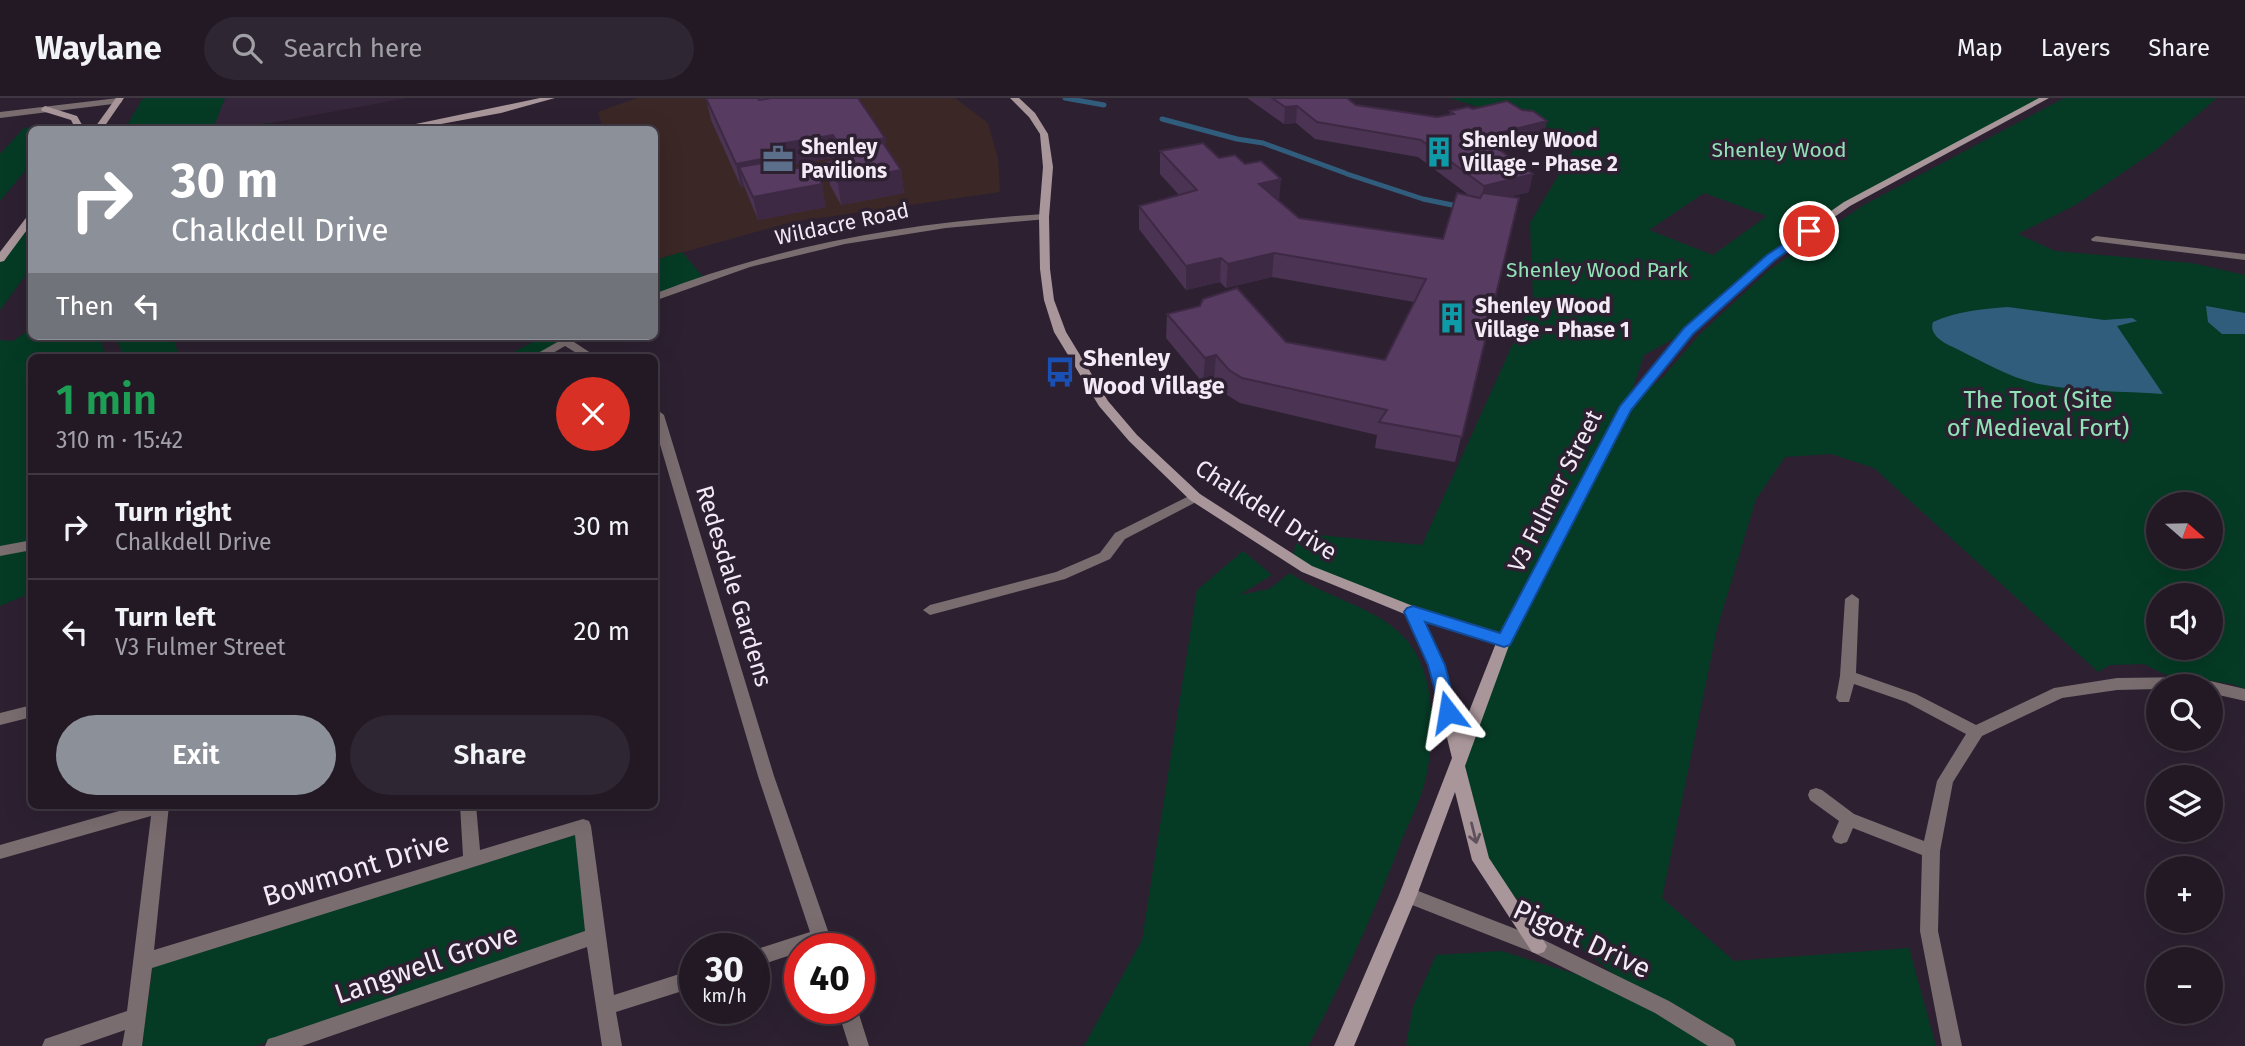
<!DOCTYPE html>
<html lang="en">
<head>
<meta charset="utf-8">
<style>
  body { margin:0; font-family:"Fira Sans",sans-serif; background:#2e2632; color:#f1f3f6; height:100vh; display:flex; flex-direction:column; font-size:26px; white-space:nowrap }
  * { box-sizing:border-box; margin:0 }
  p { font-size:23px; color:#a2a0a7 }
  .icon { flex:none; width:38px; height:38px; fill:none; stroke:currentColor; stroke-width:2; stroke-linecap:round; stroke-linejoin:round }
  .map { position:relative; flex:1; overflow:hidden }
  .details { position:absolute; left:28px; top:256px; width:630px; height:455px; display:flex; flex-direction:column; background:#221925; border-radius:10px; box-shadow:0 7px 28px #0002,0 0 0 2px #3f3842 }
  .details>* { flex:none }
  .top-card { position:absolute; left:28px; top:28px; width:630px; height:214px; border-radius:10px; box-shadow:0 7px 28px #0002,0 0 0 2px #3f3842; background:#8c9099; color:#fff; overflow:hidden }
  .needle { width:46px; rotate:110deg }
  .buttons { position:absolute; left:2146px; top:394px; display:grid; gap:14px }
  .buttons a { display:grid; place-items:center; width:77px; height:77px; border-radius:50%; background:#221925; box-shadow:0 7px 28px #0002,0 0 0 2px #3f3842; font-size:35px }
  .speed { position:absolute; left:679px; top:835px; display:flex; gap:14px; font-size:35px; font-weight:700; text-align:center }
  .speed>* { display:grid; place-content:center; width:91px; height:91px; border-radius:50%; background:#221925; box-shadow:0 7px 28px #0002,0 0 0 2px #3f3842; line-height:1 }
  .speed small { font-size:18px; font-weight:400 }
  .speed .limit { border:10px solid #d22; background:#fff; color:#111 }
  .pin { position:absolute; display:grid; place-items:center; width:60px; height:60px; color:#fff; margin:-30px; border:4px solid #fff; border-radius:50%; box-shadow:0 2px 7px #0007 }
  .me { position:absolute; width:77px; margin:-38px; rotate:346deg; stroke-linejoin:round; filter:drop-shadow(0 0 5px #0008) }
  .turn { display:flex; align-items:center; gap:24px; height:147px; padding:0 28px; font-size:32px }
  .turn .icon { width:91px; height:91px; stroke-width:2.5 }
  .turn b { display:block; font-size:49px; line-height:60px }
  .then { display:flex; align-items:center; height:66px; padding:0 28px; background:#0003; gap:14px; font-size:26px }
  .round { display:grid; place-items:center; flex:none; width:74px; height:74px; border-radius:37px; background:#2e2632 }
  .headline { display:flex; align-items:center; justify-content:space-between; height:119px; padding:0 28px }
  h1 { font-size:42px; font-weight:600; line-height:52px; color:#1e9e55 }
  .cta { display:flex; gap:14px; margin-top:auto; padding:14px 28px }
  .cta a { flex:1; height:80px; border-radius:42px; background:#8c9099; color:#fff; font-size:28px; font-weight:600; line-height:80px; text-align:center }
  .cta a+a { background:#2e2632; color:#f1f3f6 }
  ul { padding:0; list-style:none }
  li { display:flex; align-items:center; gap:21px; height:105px; padding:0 28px; border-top:2px solid #3f3842 }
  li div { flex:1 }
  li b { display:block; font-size:26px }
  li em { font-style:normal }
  header { display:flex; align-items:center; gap:42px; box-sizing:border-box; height:98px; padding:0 35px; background:#221925; border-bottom:2px solid #3f3842 }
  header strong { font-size:33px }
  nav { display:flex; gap:38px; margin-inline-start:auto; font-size:24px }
  .search { width:490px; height:63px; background:#2e2632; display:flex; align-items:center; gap:18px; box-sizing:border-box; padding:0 24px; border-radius:38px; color:#a2a0a7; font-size:26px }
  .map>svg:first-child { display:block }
  .commercial { fill:#3b2725 }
  .built { fill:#36263c }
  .green { fill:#053b25; fill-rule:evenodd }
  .water { fill:#315d7d }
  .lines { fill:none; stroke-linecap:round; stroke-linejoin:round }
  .stream { stroke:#315d7d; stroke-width:5 }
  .street { fill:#7a6d70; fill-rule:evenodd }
  .secondary { fill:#a9969a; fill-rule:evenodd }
  .wall { fill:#4b3353 }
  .shaded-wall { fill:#3d2944 }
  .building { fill:#573b61; stroke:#3d2944; stroke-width:2 }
  .oneway { stroke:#5f505b }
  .route { fill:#1a73e8; stroke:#114b97; stroke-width:2 }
  .labels { text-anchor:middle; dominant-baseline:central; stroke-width:7; stroke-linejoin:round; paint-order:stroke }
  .far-poi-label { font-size:21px; font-weight:bold; fill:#f3eaf6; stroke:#2d2131; text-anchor:start }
  .far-park-label { font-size:21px; fill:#91e3b7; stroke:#2d2131 }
  .far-street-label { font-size:21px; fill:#f3eaf6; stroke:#2d2131 }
  .poi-label { font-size:24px; font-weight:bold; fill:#f3eaf6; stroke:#2d2131; text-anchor:start }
  .park-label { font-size:24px; fill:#91e3b7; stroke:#2d2131 }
  .street-label { font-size:24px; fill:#f3eaf6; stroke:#2d2131 }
  .near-street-label { font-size:28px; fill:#f3eaf6; stroke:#2d2131 }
</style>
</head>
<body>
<header>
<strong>Waylane</strong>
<div class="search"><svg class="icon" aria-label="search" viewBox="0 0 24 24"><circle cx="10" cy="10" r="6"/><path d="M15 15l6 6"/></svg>Search here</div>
<nav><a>Map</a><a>Layers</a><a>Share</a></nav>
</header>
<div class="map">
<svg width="2245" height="948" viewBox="0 0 2245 948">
  <rect width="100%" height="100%" fill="#2d2131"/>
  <path class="commercial" d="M637 0H955L988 25 998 61 1000 94 792 124 655 162 654 32 603 31 598 14Z"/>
  <path class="built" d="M225 0H407L271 25 212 31Z"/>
  <path class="green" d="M143 0H225L213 31 271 25 256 32 130 31 127 27Z
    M1449 0H2045L1847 106 1771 159 1688 233 1644 257 1626 310 1664 278 1699 237 1769 172 1862 108 2064 0H2217L2156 52 2077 106 2018 136 2055 153 2192 165 2245 177V591L2232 586 2164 576 2144 566 2110 567 2098 574 1874 370 1831 356 1785 359 1756 401 1717 531 1662 800 1734 863 1909 850 1936 948H1411L1406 946 1413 909 1436 857 1502 853 1585 879 1658 913 1589 856 1532 817 1481 762 1457 669 1504 542 1413 514 1293 461 1297 435 1422 447 1533 201 1530 125 1581 39ZM1704 95 1767 118 1713 157 1649 132ZM2158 406H2210V458H2158ZM2158 497H2210V550H2158Z
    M25 29 35 31 32 32 31 66 0 103V56Z
    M31 118V170L0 212V161Z
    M682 154 705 181 655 200V162Z
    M31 231 32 238H99L106 259H32L31 495 0 508V242L13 243Z
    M114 238H172L180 259H125Z
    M544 238H576L537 259H504Z
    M1243 453 1272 477 1239 497 1269 491 1290 475C1327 501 1381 509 1409 545 1436 580 1435 638 1426 679 1421 702 1408 726 1399 749 1373 817 1343 884 1308 948H1084L1142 842 1197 492Z
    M578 736 586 833 255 948H141L153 868Z"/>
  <path class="water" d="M2206 208 2245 215V236H2222L2208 224Z
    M2008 209 2104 222 2132 220 2137 223 2117 228 2163 296C2123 293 2079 294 2039 286 2011 280 1985 265 1959 252 1948 247 1928 239 1933 224 1958 213 1981 211 2008 209Z"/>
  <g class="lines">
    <path class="stream" d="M1065 0 1104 7
      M1162 21 1237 41 1263 45 1345 75
      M1347 76 1423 101 1462 109"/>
    <path class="street" d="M118 0 122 3 121 5 0 20V14Z
      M1044 116 1049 119 1047 121 946 130 845 146 750 169 654 203V196C780 147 910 124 1044 116Z
      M2096 138 2245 156V162L2092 143 2091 141Z
      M568 238H582L574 244 597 259H583L565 248 546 259H531Z
      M654 309 664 317 774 678 834 850H800V854L754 869V852L810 834 758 678 654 326Z
      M1195 395 1200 396 1202 399 1200 402 1125 441 1110 461 1065 481 930 517 923 512 930 507 1056 474 1100 455 1115 435Z
      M32 442V452L0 458V448Z
      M1852 496 1859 501 1856 575 1916 596 1976 627 2054 590 2117 580 2193 579 2245 591V603L2210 595V588H2158V591L2117 592 2062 600 1982 638 1953 684 1940 753 1938 833 1962 948H1942L1920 833 1922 757 1853 730 1847 744 1841 746 1835 744 1832 739 1839 723 1810 702 1808 697 1810 692 1816 690 1822 692 1854 716 1924 743 1937 683 1966 636 1906 604 1854 586 1849 604H1839L1836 600 1840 578 1845 501Z
      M32 607V619L0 627V615Z
      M140 707H169L154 852 463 758 460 707H476L480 752 583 721 589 723 591 728 614 897 695 871V889L616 914 622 948H602L587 849 302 948H265L268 941 275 939 585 833 575 737 152 870 142 948H122L125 932 79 948H42L45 941 127 913 151 718 0 761V747Z
      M1408 789 1544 842 1669 903 1733 941 1736 948H1708L1655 915 1532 854 1402 803 1399 797 1402 791Z
      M837 910H857L869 948H849Z"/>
    <path class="secondary" d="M116 0H124L102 32H93Z
      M540 0H555L501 15 408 32H387Z
      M1010 0H1019L1035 15 1048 36 1053 69 1049 119 1050 171 1054 202 1066 234 1108 303 1137 337 1200 396 1312 468 1418 510 1500 535 1619 311 1684 231 1767 157 1844 104 2039 0H2049L1850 108 1775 161 1692 235 1631 312 1511 542 1465 668 1489 760 1547 848 1544 854 1538 856 1532 854 1472 762 1455 694 1417 797 1354 948H1334L1399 797 1452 660 1429 567 1407 517 1302 474 1190 402 1129 343 1099 308 1054 234 1044 202 1040 171 1039 119 1043 69 1040 36 1029 19ZM1424 523 1496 545 1461 634 1445 567Z
      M45 8 77 18 85 32H76L71 22 42 13 41 11Z
      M32 115V125L4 163 0 164V154L29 116Z"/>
  </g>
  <path class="wall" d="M706 0H858L885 40 886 50 901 72 904 95 841 107 830 87 826 64 838 62 837 59 790 67 792 71 826 109 758 122 744 88 741 89 711 22Z
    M1247 0H1347L1356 7 1437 19 1450 17V13L1543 40 1499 51 1529 94 1508 99 1519 100 1455 364 1375 350 1377 337 1240 305 1227 297 1214 282 1203 285 1166 240 1167 216 1286 244 1385 262 1414 204 1272 179 1226 190 1220 184 1186 192 1139 131V108L1179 97 1160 76V53L1219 60 1279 104 1299 120 1443 141 1470 98 1418 59 1315 41 1296 25 1284 26Z"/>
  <path class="shaded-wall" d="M1297 8 1296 25 1284 26 1285 9Z
    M1547 23 1543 40 1478 57 1482 39Z
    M833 37 837 59 784 69 779 46Z
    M885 40 888 63 858 68 855 46Z
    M767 60 772 83 739 69 744 88 741 89 736 66Z
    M901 72 904 95 841 107 838 84Z
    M1533 76 1529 94 1480 105 1484 88Z
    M1281 81 1279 104 1259 86Z
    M822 86 826 109 758 122 753 99Z
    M1274 155 1272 179 1226 190 1228 166Z
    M1221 160 1220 184 1186 192V168Z
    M1216 257 1214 282 1203 285 1205 260Z"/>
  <path class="building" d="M706 0H758L759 2 772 0H858L885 40 855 46 858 50 883 45 901 72 838 84 826 64 847 60 833 37 779 46 792 71 812 68 822 86 753 99 739 69 768 64 767 60 736 66Z
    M1272 0H1347L1356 7 1437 19 1454 16 1450 13 1468 9 1473 11 1507 3 1522 12 1533 13 1547 23 1482 39 1533 76 1484 88 1421 42 1317 24 1297 8 1285 9Z
    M1203 45 1219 60 1235 57 1245 66 1261 63 1281 81 1259 86 1299 120 1443 141 1457 95 1480 100 1483 95 1519 100 1462 339 1379 324 1387 312 1242 280 1229 272 1216 257 1205 260 1167 216 1200 208 1203 201 1237 190 1286 244 1385 262 1426 181 1274 155 1228 166 1221 160 1186 168 1139 108 1197 92 1160 53Z
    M1499 95 1507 96 1506 98 1498 97Z"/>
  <defs><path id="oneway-shaft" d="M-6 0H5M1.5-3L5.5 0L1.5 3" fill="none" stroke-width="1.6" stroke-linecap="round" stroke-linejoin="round" transform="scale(1.75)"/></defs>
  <use class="oneway" href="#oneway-shaft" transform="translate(1474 735) rotate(76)"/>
  <path class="route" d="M1809 129 1813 130V135L1775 162 1693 236 1631 312 1510 547 1504 549 1425 524 1445 567 1457 614 1455 619H1442L1428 567 1404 514 1407 510 1413 508 1500 535 1620 308 1684 230 1767 157Z"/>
  <defs>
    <g id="building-bare" transform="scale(2.415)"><path d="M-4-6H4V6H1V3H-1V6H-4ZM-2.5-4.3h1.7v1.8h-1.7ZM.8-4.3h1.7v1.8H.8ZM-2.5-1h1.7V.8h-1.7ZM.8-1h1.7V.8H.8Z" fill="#0f9aa8" stroke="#2d2131" stroke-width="2.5" paint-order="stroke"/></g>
    <g id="office-bare" transform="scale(2.415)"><path d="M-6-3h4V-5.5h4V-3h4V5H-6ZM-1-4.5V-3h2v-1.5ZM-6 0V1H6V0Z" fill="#5c6f8a" stroke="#2d2131" stroke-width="2.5" paint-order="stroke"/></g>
    <g id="bus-bare" transform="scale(2.415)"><path d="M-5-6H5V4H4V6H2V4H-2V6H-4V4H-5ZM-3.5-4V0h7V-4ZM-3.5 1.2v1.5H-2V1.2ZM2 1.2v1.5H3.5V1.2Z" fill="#1a4fb4" stroke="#2d2131" stroke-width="2.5" paint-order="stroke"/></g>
  </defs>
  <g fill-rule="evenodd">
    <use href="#building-bare" x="1439" y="54"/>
    <use href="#office-bare" x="778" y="61"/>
    <use href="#building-bare" x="1452" y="220"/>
    <use href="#bus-bare" x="1060" y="274"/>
  </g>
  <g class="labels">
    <g class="far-poi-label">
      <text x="1462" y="42">Shenley Wood<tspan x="1462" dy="24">Village - Phase 2</tspan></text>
      <text x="801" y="49">Shenley<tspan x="801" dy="24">Pavilions</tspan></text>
      <text x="1475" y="208">Shenley Wood<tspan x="1475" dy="24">Village - Phase 1</tspan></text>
    </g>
    <g class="far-park-label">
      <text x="1779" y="52">Shenley Wood</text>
      <text x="1597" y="172">Shenley Wood Park</text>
    </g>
    <g class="far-street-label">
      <text transform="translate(842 126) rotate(-12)">Wildacre Road</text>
    </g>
    <g class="poi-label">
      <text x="1083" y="260">Shenley<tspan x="1083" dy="28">Wood Village</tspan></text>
    </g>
    <g class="park-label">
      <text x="2038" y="302">The Toot (Site<tspan x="2038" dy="28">of Medieval Fort)</tspan></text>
    </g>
    <g class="street-label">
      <text transform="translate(1555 393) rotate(-63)">V3 Fulmer Street</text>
      <text transform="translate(1266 412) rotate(33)">Chalkdell Drive</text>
      <text transform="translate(734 488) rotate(73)">Redesdale Gardens</text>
    </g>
    <g class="near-street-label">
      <text transform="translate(356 771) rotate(-17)">Bowmont Drive</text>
      <text transform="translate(1582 841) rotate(25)">Pigott Drive</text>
      <text transform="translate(426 866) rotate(-19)">Langwell Grove</text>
    </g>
  </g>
</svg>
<div class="buttons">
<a><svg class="needle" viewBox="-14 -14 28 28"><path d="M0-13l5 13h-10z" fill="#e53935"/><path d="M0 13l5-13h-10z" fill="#a2a0a7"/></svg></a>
<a><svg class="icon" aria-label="sound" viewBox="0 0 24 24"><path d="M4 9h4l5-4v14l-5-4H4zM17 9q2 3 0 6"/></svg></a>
<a><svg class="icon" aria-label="search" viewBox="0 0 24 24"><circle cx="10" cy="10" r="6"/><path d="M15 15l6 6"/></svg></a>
<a><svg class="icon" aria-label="layers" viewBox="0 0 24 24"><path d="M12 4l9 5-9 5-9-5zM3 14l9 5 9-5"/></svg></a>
<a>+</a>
<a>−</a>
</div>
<div class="speed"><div>30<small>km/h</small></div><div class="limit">40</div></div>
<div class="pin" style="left:1809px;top:133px;background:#d93025"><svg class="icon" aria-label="arrive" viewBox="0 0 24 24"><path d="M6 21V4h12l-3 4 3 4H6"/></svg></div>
<svg class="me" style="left:1448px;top:614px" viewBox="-20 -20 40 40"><path d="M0-17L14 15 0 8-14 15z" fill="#1a73e8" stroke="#fff" stroke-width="4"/></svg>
<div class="top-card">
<div class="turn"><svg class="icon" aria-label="right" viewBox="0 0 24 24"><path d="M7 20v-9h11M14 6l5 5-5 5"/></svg><div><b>30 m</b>Chalkdell Drive</div></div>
<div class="then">Then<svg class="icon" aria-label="left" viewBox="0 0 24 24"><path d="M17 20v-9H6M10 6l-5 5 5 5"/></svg></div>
</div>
<section class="details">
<div class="headline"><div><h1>1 min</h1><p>310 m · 15:42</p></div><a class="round" style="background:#d93025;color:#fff"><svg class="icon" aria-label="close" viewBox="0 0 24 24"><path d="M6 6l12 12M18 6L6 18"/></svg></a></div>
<ul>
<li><svg class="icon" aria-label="right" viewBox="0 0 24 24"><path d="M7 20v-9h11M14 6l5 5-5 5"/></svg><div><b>Turn right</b><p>Chalkdell Drive</p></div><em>30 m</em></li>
<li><svg class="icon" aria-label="left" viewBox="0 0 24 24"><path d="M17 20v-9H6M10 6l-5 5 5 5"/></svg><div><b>Turn left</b><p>V3 Fulmer Street</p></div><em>20 m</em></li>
</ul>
<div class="cta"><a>Exit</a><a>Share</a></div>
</section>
</div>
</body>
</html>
